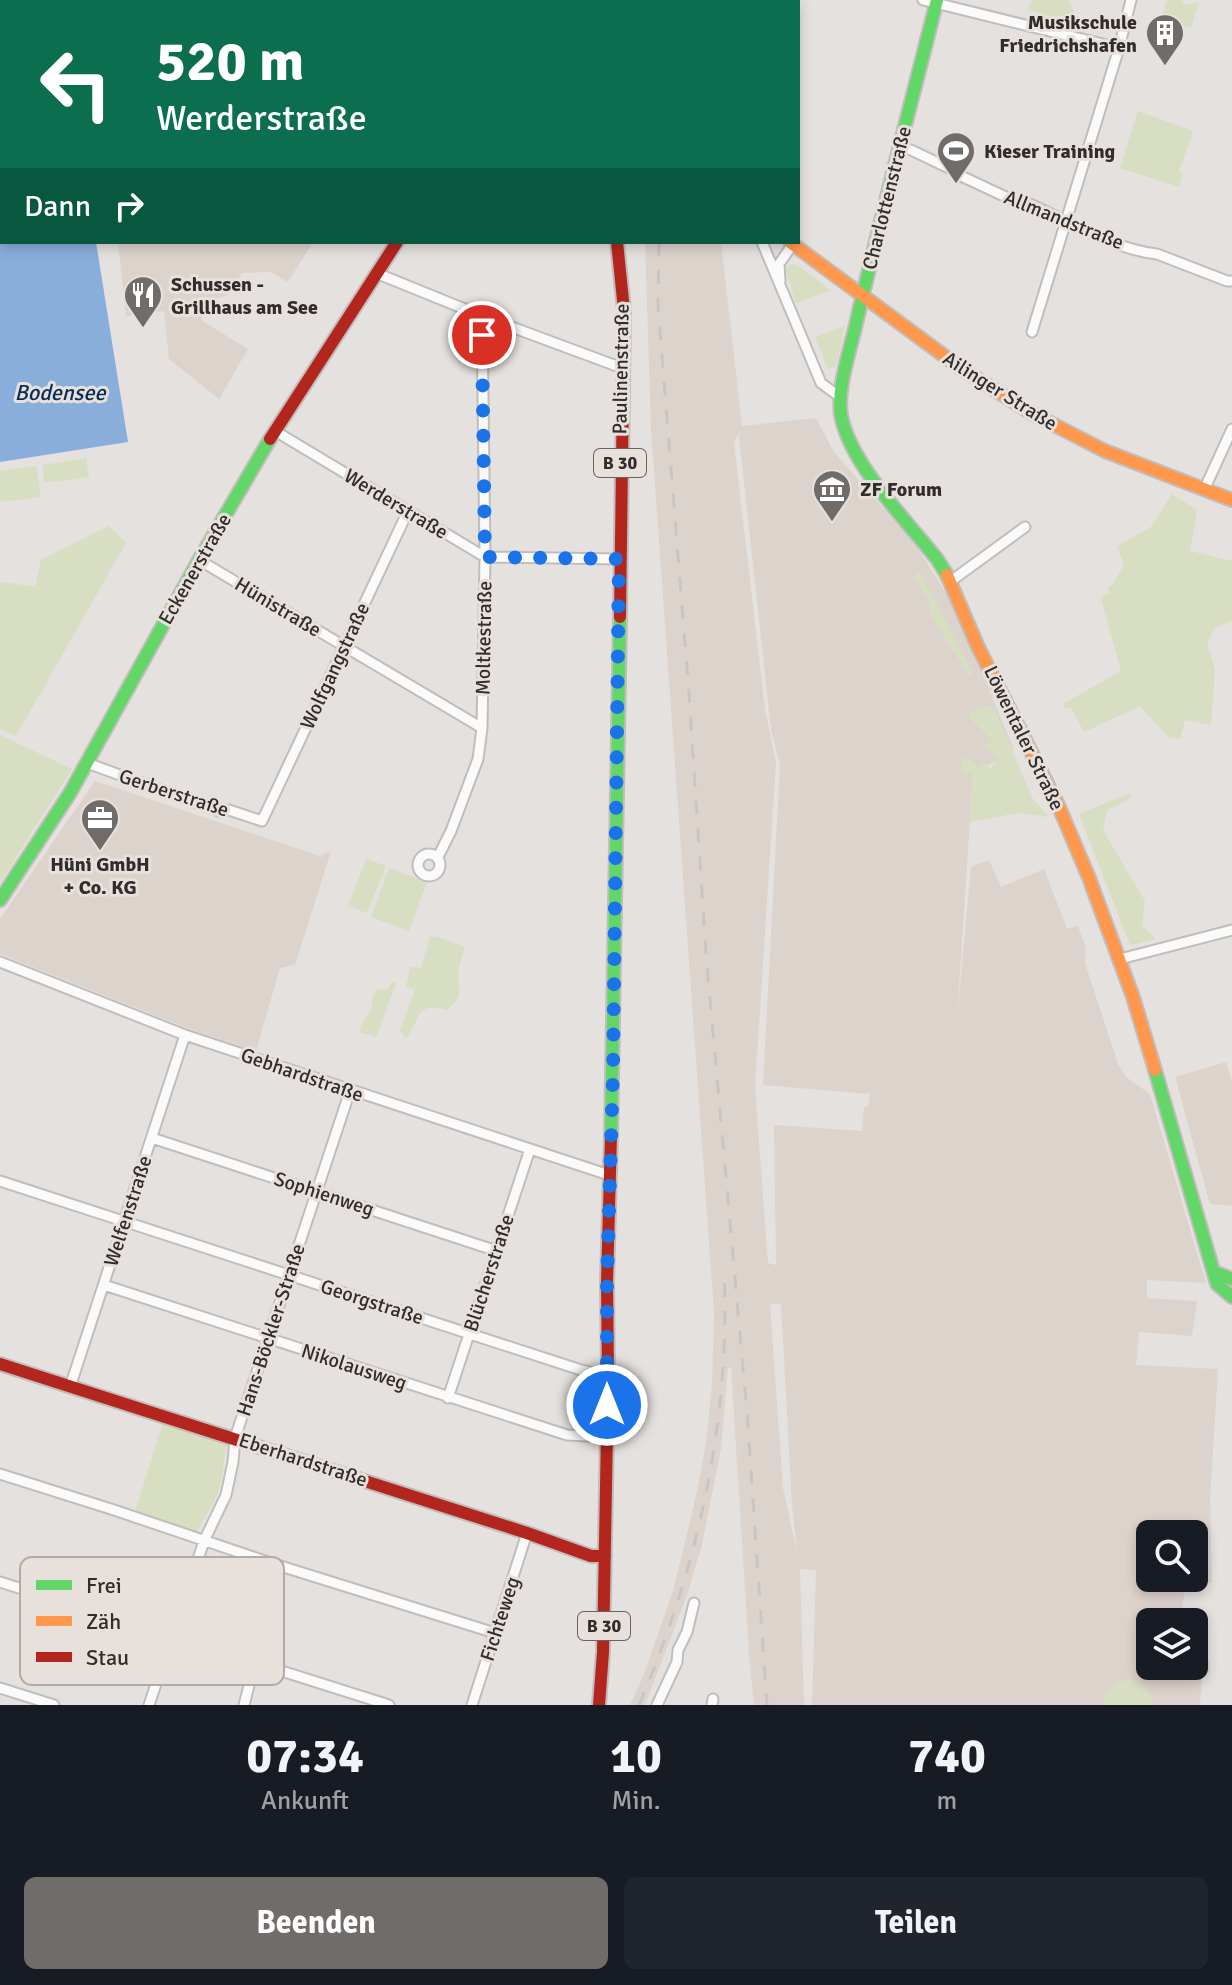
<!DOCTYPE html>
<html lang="de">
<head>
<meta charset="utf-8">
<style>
  body { margin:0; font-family:Signika,sans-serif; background:#20242c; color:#f1f3f6; height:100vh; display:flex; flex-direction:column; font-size:30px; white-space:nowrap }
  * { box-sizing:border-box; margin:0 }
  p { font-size:26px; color:#9ea1a6 }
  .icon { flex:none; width:44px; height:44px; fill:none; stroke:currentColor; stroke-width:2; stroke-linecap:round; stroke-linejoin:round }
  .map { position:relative; height:1705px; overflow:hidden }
  .panel { display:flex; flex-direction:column; background:#171b24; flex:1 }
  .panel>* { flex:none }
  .top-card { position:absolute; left:0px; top:0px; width:800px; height:244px; box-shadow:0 4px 12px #0003; background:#0b6e4f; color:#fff; overflow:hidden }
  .controls { position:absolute; left:1136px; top:1520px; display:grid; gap:16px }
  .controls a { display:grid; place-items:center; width:72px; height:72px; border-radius:12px; background:#171b24; box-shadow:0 4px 12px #0003; font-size:40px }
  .pin { position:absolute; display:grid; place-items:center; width:68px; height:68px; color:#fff; margin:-34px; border:4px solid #fff; border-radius:50%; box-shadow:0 2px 8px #0007 }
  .me { position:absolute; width:88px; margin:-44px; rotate:0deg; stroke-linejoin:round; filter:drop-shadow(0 0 6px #0008) }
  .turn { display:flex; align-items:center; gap:28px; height:168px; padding:0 24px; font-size:36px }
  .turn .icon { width:104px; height:104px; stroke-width:2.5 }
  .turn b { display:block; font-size:56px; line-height:68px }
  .then { display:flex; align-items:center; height:76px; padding:0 24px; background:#0003; gap:16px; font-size:30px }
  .eta { display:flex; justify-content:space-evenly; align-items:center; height:136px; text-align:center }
  .eta b { font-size:48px; font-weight:800; line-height:56px }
  .cta { display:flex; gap:16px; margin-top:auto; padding:16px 24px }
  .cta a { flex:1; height:92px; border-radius:12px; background:#706c6a; color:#fff; font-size:32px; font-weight:800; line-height:92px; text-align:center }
  .cta a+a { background:#20242c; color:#f1f3f6 }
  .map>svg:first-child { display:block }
  .built { fill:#ddd3cd; fill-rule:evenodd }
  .green { fill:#d7dec1 }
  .water { fill:#8aaedc }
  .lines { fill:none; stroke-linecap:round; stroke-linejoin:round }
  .ferry { stroke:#072c57; stroke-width:2; stroke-dasharray:10 8; stroke-linecap:butt }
  .street-casing { stroke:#c0bdbb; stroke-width:13 }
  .fast-casing { stroke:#c0bdbb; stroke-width:16 }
  .slow-casing { stroke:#c0bdbb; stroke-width:16 }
  .jam-casing { stroke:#c0bdbb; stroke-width:16 }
  .street { stroke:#fbfafa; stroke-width:9 }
  .fast { stroke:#63d668; stroke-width:12 }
  .slow { stroke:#ff974d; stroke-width:12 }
  .jam { stroke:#b3261e; stroke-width:12 }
  .rail { stroke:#c7c6c5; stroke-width:3; stroke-dasharray:14 14; stroke-linecap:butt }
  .route { stroke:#1a73e8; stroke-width:14; stroke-dasharray:0 25.2 }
  .labels { text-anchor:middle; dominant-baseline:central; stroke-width:6; stroke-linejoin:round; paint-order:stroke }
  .shield { fill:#e8e0db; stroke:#686360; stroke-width:2 }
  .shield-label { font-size:18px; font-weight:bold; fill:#312d2c }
  .poi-label { font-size:20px; font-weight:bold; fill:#312d2c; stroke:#e8e0db; text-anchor:start }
  .street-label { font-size:20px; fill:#312d2c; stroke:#e8e0db }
  .water-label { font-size:22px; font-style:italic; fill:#072c57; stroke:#e8e0db }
  .key { fill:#e8e0db; stroke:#b1aaa6; stroke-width:2 }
  .key-label { font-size:22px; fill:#312d2c }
</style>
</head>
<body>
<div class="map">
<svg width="1232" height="1705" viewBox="0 0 1232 1705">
  <rect width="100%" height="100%" fill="#e5e1de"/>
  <path class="built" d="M118 242H313L288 282 270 272 242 273 228 295 212 300 201 320 248 349 219 399 169 359 164 311 126 316Z
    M645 242H721L742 426 816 418 834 452 917 547 957 611 1014 750 973 774 957 1018 971 867 989 860 1001 887 1044 869 1067 929 1078 926 1086 948 1085 963 1118 1064 1126 1077 1150 1094 1206 1283 1147 1280V1298L1197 1301 1192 1336 1139 1332 1136 1365 1218 1369 1210 1498 1212 1583 1197 1582 1196 1586H1185L1182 1611 1184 1616H1190V1622H1150V1666H1194V1641L1200 1642 1203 1646H1207L1205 1659 1210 1660 1209 1673 1202 1672 1200 1705H812L816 1570 800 1569 804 1705H754L749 1655 731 1368 728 1367 721 1449 702 1545 686 1598 645 1705H630L644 1674 673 1591 696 1496 706 1443 712 1382 714 1313 651 428ZM740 432 739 437 771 730 780 765 763 1085 870 1094 868 1107H864L862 1131 774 1125 776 1265 768 1263 755 1087 776 762 765 709 734 442ZM770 1304H781L792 1505 797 1553 783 1488ZM1150 1534H1194V1578H1150Z
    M95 781 320 856 331 851 295 965 280 968 256 1051 190 1029 0 954V919Z
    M1226 1062 1232 1082V1206L1210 1204 1175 1077Z"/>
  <path class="green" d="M1032 0H1070L1069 3 1084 28 1028 10Z
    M1167 0H1181L1186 5 1199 2 1191 28 1161 20Z
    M1138 111 1193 131 1179 172 1183 174 1179 187 1120 168Z
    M791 264 797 265 831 290 796 303 785 269Z
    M845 326 837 364 835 367 828 369 815 337Z
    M86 458 89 477 44 483 43 465Z
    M36 466 41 497 0 502V471Z
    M1172 494 1197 510 1190 551 1232 561V620L1214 629 1207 643 1215 670 1211 725 1185 720 1180 739 1169 738 1140 706 1084 732 1071 708 1065 709 1063 704 1121 671 1101 598 1109 593 1108 588 1112 585 1124 565 1117 546 1151 527Z
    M109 526 126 543 16 736 0 729V584L4 582 35 587 41 560Z
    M920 572 973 672 969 676 930 614 929 602 914 576Z
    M987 705 994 708 1033 799 1049 817 1017 813 970 822 973 774 961 772 962 758 971 759 978 768 984 762 991 769 997 759 986 746 991 739 968 716 971 712Z
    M0 735 72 769 0 883Z
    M1130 793 1132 798 1107 810 1103 830 1145 901 1142 925 1156 939 1130 945 1079 814Z
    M366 859 386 866 367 913 348 906Z
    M389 868 427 882 409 931 371 917Z
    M430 936 439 937 464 947C463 955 459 965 458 974 458 990 464 997 447 1010 415 1000 420 1021 406 1038L400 1031 415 990 406 986 410 967 421 968Z
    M392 982 396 983 376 1038 372 1035 362 1033 360 1030C362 1023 365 1019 369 1013 373 1005 371 997 377 990L389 988Z
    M163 1423 228 1442C223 1457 224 1471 220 1486 216 1503 204 1516 197 1532L135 1511Z
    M1129 1679C1144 1681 1149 1692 1154 1705H1102C1105 1690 1116 1683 1129 1679Z"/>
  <path class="water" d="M2 37V242H96L128 442 0 462V38Z"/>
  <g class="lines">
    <path class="ferry" d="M0 65 2 61
      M0 169 2 170"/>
    <g class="street-casing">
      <path id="street" d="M923 0 1119 48
        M760 2V0
        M900 147 911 150 955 171 961 176 1021 204H1030C1068 221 1116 250 1157 254L1227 281H1232
        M762 242 821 383 840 397
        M376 273 482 316 622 368
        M780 281 779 264 793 244
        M1032 332 1119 48 1131 0
        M275 431 485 557 619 559
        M1204 490 1232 429
        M199 560 482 728
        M951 581 1025 527
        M87 763 221 812 229 810 262 821 408 511
        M418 865a11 11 0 1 1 22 0a11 11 0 1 1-22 0Z
        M438 857 451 831 478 759 482 728 485 557 482 316
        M1120 959 1232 930
        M0 962 185 1035 609 1175
        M152 1138 497 1251
        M0 1181 581 1370 608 1376
        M104 1285 567 1435 607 1437
        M70 1387 185 1035
        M448 1398 530 1149
        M0 1474 111 1509 274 1564 495 1633
        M0 1582 389 1705
        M0 1688 54 1705
        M149 1705 204 1541 226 1495 233 1462 235 1438 350 1091
        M244 1705 255 1662
        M472 1705 527 1533
        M657 1705 677 1662 678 1650 687 1632 694 1603
        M712 1705 713 1699"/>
    </g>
    <g class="fast-casing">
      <path id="fast" d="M937 0C910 108 881 216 856 324 850 351 835 393 842 420 854 468 906 520 937 559L947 575
        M0 900 70 793 199 560 270 439
        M1155 1070 1217 1284 1232 1297
        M611 1135 620 617
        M1214 1272 1232 1279"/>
    </g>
    <g class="slow-casing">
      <path id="slow" d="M588 2 590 0
        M790 242 962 369 1033 414 1105 451 1232 500
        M947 575 978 647 1059 807 1089 878 1133 997 1155 1070"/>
    </g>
    <g class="jam-casing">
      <path id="jam" d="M617 242 624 310 620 617
        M270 439 397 242
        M0 1364 527 1533 591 1556H605
        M599 1705 603 1652 608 1376 607 1282 611 1135"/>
    </g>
    <use href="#street" class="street"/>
    <use href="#fast" class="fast"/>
    <use href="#slow" class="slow"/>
    <use href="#jam" class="jam"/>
    <path class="rail" d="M339 2 350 0
      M429 2 437 0
      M689 2 690 0
      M659 242 658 306 689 694 706 954 747 1413 767 1705
      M639 1705C698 1567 731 1420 724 1269"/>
  </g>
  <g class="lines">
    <path class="route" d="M482 335 485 557 619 559 613 1073 607 1282V1405"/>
  </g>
  <defs>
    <g id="building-pin" transform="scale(2)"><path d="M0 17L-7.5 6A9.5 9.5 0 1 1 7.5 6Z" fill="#706c6a" stroke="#e8e0db"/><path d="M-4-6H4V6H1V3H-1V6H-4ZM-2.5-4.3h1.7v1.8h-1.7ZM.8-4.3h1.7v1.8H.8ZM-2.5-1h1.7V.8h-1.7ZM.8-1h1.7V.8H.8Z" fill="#fff"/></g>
    <g id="stadium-pin" transform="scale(2)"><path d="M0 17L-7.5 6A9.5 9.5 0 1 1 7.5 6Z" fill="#706c6a" stroke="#e8e0db"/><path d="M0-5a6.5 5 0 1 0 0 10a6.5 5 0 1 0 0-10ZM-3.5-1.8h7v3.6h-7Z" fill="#fff"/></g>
    <g id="restaurant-pin" transform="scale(2)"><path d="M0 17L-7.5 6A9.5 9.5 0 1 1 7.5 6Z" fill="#706c6a" stroke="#e8e0db"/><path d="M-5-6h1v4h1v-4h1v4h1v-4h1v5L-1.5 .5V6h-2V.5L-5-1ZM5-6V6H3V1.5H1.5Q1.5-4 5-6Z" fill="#fff"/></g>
    <g id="museum-pin" transform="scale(2)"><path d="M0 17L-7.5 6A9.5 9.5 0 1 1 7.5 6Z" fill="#706c6a" stroke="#e8e0db"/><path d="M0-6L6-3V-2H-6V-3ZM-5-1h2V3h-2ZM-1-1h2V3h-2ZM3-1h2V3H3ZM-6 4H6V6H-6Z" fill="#fff"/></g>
    <g id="office-pin" transform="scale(2)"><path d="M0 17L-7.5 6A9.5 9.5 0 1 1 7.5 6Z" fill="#706c6a" stroke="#e8e0db"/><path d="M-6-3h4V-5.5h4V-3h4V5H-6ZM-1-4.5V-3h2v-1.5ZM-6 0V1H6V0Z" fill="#fff"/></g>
  </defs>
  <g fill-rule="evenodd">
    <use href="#building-pin" x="1165" y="33"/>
    <use href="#stadium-pin" x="956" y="151"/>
    <use href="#restaurant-pin" x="143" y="295"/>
    <use href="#museum-pin" x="832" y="489"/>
    <use href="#office-pin" x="100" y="818"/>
  </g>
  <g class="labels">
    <g class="shield">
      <rect x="594" y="449" width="52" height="28" rx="6"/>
      <rect x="578" y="1612" width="52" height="28" rx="6"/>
    </g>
    <g class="shield-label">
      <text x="620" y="463">B 30</text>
      <text x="604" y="1626">B 30</text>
    </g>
    <g class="poi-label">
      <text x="1137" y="22" text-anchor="end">Musikschule<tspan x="1137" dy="23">Friedrichshafen</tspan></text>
      <text x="984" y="151">Kieser Training</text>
      <text x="171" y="284">Schussen -<tspan x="171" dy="23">Grillhaus am See</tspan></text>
      <text x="860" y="489">ZF Forum</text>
      <text x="100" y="864" text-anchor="middle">Hüni GmbH<tspan x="100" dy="23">+ Co. KG</tspan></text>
    </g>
    <g class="street-label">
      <text transform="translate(887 198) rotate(-76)">Charlottenstraße</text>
      <text transform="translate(1064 220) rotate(22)">Allmandstraße</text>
      <text transform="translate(621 369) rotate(-89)">Paulinenstraße</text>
      <text transform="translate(1000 391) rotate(32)">Ailinger Straße</text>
      <text transform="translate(396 504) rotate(31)">Werderstraße</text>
      <text transform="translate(195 569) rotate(-60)">Eckenerstraße</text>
      <text transform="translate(278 607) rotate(31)">Hünistraße</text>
      <text transform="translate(484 638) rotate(-89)">Moltkestraße</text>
      <text transform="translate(335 666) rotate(-65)">Wolfgangstraße</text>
      <text transform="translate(1024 738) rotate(64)">Löwentaler Straße</text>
      <text transform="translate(174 793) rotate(18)">Gerberstraße</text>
      <text transform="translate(302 1075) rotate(19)">Gebhardstraße</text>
      <text transform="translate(324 1194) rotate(18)">Sophienweg</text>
      <text transform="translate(128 1211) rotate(-72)">Welfenstraße</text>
      <text transform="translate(489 1273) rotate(-72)">Blücherstraße</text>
      <text transform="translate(372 1302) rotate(18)">Georgstraße</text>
      <text transform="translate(271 1330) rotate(-72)">Hans-Böckler-Straße</text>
      <text transform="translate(354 1367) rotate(18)">Nikolausweg</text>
      <text transform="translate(303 1460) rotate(18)">Eberhardstraße</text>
      <text transform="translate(500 1619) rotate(-72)">Fichteweg</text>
    </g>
    <g class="water-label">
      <text x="60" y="392">Bodensee</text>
    </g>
  </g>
  <rect x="20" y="1557" width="264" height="128" rx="12" class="key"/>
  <rect x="36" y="1580" width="36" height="10" fill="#63d668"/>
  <rect x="36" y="1616" width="36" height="10" fill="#ff974d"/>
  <rect x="36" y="1652" width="36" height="10" fill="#b3261e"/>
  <g class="key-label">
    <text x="86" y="1593">Frei</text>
    <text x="86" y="1629">Zäh</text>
    <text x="86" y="1665">Stau</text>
  </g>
</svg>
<div class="controls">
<a><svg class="icon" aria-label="search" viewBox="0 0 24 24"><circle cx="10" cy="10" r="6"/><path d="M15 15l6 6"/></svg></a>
<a><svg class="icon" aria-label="layers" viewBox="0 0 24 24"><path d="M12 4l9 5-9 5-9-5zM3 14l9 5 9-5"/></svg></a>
</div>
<div class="pin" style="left:482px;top:335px;background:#d93025"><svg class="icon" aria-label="arrive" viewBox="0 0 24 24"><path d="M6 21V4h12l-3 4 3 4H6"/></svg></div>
<svg class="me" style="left:607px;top:1405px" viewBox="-20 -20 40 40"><circle r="17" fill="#1a73e8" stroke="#fff" stroke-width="3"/><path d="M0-11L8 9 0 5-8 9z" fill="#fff"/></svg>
<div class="top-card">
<div class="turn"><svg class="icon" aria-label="left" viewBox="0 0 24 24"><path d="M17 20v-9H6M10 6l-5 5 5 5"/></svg><div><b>520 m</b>Werderstraße</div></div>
<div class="then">Dann<svg class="icon" aria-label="right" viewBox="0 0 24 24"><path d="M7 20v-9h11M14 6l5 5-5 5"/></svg></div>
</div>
</div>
<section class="panel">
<div class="eta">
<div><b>07:34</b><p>Ankunft</p></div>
<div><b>10</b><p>Min.</p></div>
<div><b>740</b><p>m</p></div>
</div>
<div class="cta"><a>Beenden</a><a>Teilen</a></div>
</section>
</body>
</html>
